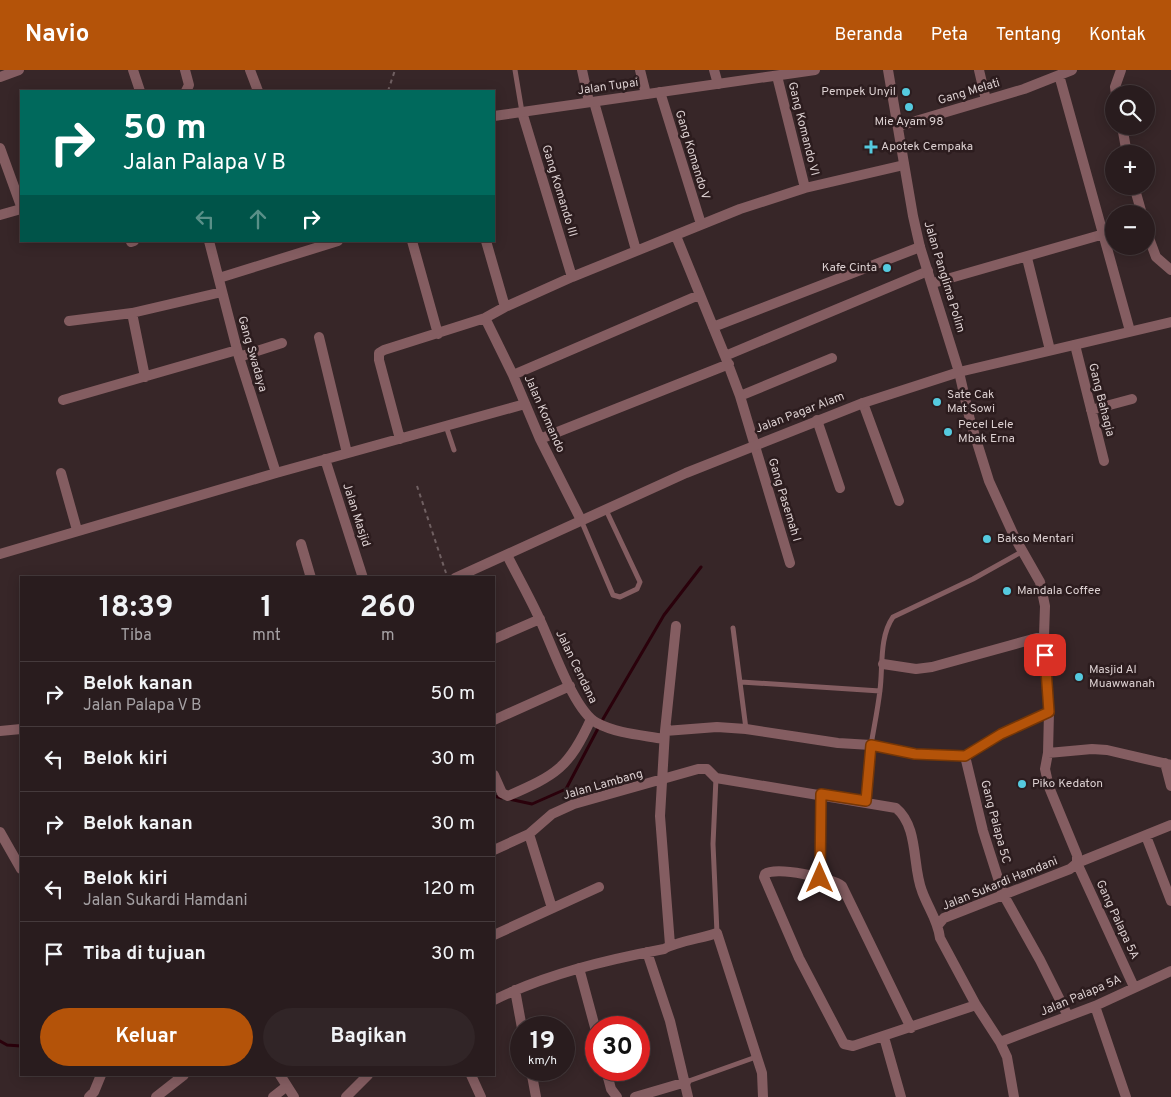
<!DOCTYPE html>
<html lang="id">
<head>
<meta charset="utf-8">
<style>
  body { margin:0; font-family:Overpass,sans-serif; background:#312527; color:#f1f3f6; height:100vh; display:flex; flex-direction:column; font-size:19px; white-space:nowrap }
  * { box-sizing:border-box; margin:0 }
  p { font-size:16px; color:#a5a1a4 }
  .icon { flex:none; width:28px; height:28px; fill:none; stroke:currentColor; stroke-width:2; stroke-linecap:round; stroke-linejoin:round }
  .map { position:relative; flex:1; overflow:hidden }
  .panel { position:absolute; left:20px; top:506px; width:475px; height:500px; display:flex; flex-direction:column; background:#291c1e; border-radius:0px; box-shadow:0 2px 12px #0003,0 0 0 1px #453a3c }
  .panel>* { flex:none }
  .guide { position:absolute; left:20px; top:20px; width:475px; height:152px; border-radius:0px; box-shadow:0 2px 12px #0003,0 0 0 1px #453a3c; background:#00695c; color:#fff; overflow:hidden }
  .fabs { position:absolute; left:1105px; top:15px; display:grid; gap:10px }
  .fabs a { display:grid; place-items:center; width:50px; height:50px; border-radius:50%; background:#291c1e; box-shadow:0 2px 12px #0003,0 0 0 1px #453a3c; font-size:25px }
  .speed { position:absolute; left:510px; top:946px; display:flex; gap:10px; font-size:25px; font-weight:700; text-align:center }
  .speed>* { display:grid; place-content:center; width:65px; height:65px; border-radius:50%; background:#291c1e; box-shadow:0 2px 12px #0003,0 0 0 1px #453a3c; line-height:1 }
  .speed small { font-size:12px; font-weight:400 }
  .speed .limit { border:8px solid #d22; background:#fff; color:#111 }
  .pin { position:absolute; display:grid; place-items:center; width:42px; height:42px; color:#fff; margin:-21px; border-radius:10px; box-shadow:0 2px 8px #0006 }
  .me { position:absolute; width:55px; margin:-28px; rotate:0deg; stroke-linejoin:round; filter:drop-shadow(0 0 4px #0008) }
  .turn { display:flex; align-items:center; gap:18px; height:105px; padding:0 20px; font-size:22px }
  .turn .icon { width:65px; height:65px; stroke-width:2.5 }
  .turn b { display:block; font-size:35px; line-height:42px }
  .lanes { display:flex; align-items:center; height:48px; padding:0 20px; background:#0003; justify-content:center; gap:25px; direction:ltr }
  .lanes .off { opacity:.35 }
  .eta { display:flex; justify-content:space-evenly; align-items:center; height:85px; text-align:center }
  .eta b { font-size:30px; font-weight:700; line-height:35px }
  .button { display:flex; gap:10px; margin-top:auto; padding:10px 20px }
  .button a { flex:1; height:58px; border-radius:30px; background:#b45309; color:#fff; font-size:20px; font-weight:700; line-height:58px; text-align:center }
  .button a+a { background:#312527; color:#f1f3f6 }
  ul { padding:0; list-style:none }
  li { display:flex; align-items:center; gap:15px; height:65px; padding:0 20px; border-top:1px solid #453a3c }
  li div { flex:1 }
  li b { display:block; font-size:19px }
  li em { font-style:normal }
  header { display:flex; align-items:center; gap:30px; box-sizing:border-box; height:70px; padding:0 25px; background:#b45309; color:#fff }
  header strong { font-size:24px }
  nav { display:flex; gap:28px; margin-inline-start:auto; font-size:18px }
  .map>svg:first-child { display:block }
  .lines { fill:none; stroke-linecap:round; stroke-linejoin:round }
  .stream { stroke:#2a010b; stroke-width:3 }
  .path { stroke:#706062; stroke-width:2; stroke-dasharray:4 4; stroke-linecap:butt }
  .service { stroke:#845d61; stroke-width:5 }
  .minor { stroke:#845d61; stroke-width:10 }
  .tertiary { stroke:#845d61; stroke-width:10 }
  .route-casing { stroke:#753606; stroke-width:12 }
  .route { stroke:#b45309; stroke-width:9 }
  .poi-dot { fill:#55cadf; stroke:#2c1c1e; stroke-width:2 }
  .labels { text-anchor:middle; dominant-baseline:central; stroke-width:5; stroke-linejoin:round; paint-order:stroke }
  .street-label { font-size:12px; fill:#dcd0d1; stroke:#2c1c1e }
  .poi-label { font-size:12px; fill:#dcd0d1; stroke:#2c1c1e; text-anchor:start }
</style>
</head>
<body>
<header>
<strong>Navio</strong>
<nav><a>Beranda</a><a>Peta</a><a>Tentang</a><a>Kontak</a></nav>
</header>
<div class="map">
<svg width="1171" height="1027" viewBox="0 0 1171 1027">
  <rect width="100%" height="100%" fill="#372628"/>
  <g class="lines">
    <path class="stream" d="M494 726 502 728
      M509 729 532 734 566 719 603 649 664 545 701 497
      M0 971 7 975 21 976"/>
    <path class="path" d="M388 21 395 0
      M417 416 446 503"/>
    <path class="service" d="M515 0 522 42
      M446 356 454 380
      M581 450 613 525 620 527 637 519 640 512 606 440
      M733 558 746 659
      M741 612 880 621
      M871 675C874 657 878 638 880 620 883 597 879 567 893 547L973 509 1023 481
      M716 708 713 774 717 863
      M686 1012 756 987"/>
    <path class="minor" d="M133 0 140 21
      M185 0 189 15 186 21
      M250 0 258 21
      M582 0 589 32
      M640 0 646 24
      M714 0 718 14
      M979 0 986 30
      M1059 5 1130 261
      M777 6 805 118
      M0 7 19 0
      M660 22 701 154
      M1116 24 1115 17 1121 0
      M594 32 636 180
      M522 42 572 207
      M899 56 1024 19 1072 0
      M1122 56 1127 84
      M0 78 21 136
      M1134 116 1142 144
      M1146 160 1156 187 1171 200
      M676 166 725 286 740 326 790 493
      M209 171 239 287 276 403
      M412 171 438 264
      M486 171 505 237
      M131 172 134 171
      M1027 188 1050 280
      M219 208 338 171
      M933 213 1104 164
      M485 248 513 305 540 369 581 450
      M69 251 132 243
      M713 257 920 177
      M319 267 347 383
      M1075 275 1104 391
      M725 286 928 201
      M239 287 282 273
      M513 305 699 225
      M145 307 132 243 222 222
      M740 326 832 288
      M63 330 237 280
      M863 333 899 431
      M1091 340 1132 329
      M817 350 840 418
      M400 369 379 290V283L384 280 485 248 505 237 572 207 740 139 805 118 904 95
      M540 369 729 294
      M325 389 363 508
      M61 403 77 460
      M301 474 311 508
      M0 484 276 403 525 334
      M507 485C518 507 530 528 540 550 552 575 574 641 597 653 618 664 642 665 664 669
      M494 569 540 549
      M883 594 916 599 932 597 1044 566
      M494 650 570 616
      M665 661 717 657 746 659 838 673 871 675 915 684 965 686 1001 664 1049 642
      M1048 683 1092 679 1107 680 1171 695
      M965 686 983 761 1003 824 1040 890 1068 946
      M1165 693 1171 716
      M494 705 502 723 508 726C556 705 569 698 591 649
      M866 731 871 675
      M0 762 21 799
      M529 764 552 838
      M1146 766 1171 831
      M494 780 529 764 552 744 574 734 698 699H707L716 708 896 738C919 757 912 796 922 821 928 838 938 850 940 868L976 935 1000 972 1007 987 1014 1027
      M820 808 821 724
      M938 855 944 848 1070 799 1077 793V785L1049 717 1045 699 1048 683 1049 642 1044 566 1045 536 1040 512 1015 468 989 411 970 350 959 302
      M494 865 599 817
      M670 875 660 746 665 661 676 556
      M647 882 670 951 688 1027
      M579 898 596 961
      M1134 917 1077 793 1171 755
      M515 920 522 958
      M494 930C547 904 606 890 664 879 675 872 703 868 717 863L762 1003 763 1027
      M1095 936 1126 1027
      M911 958 842 816C831 808 776 796 765 804L764 807 799 888 844 974 853 976 976 935
      M884 967 901 1027
      M1000 972 1095 936 1171 901
      M531 1000 536 1027
      M606 1000 611 1019 617 1027
      M280 1005 294 1027
      M471 1005 481 1027
      M89 1027 94 1022 101 1005
      M156 1027 184 1005
      M273 1027 287 1016
      M346 1027 368 1005
      M635 1027 686 1012"/>
    <path class="tertiary" d="M888 0 913 146 920 177 959 302
      M494 46 815 0
      M0 145 21 139
      M455 508 686 403 863 333 959 302 1171 252
      M0 661 21 659"/>
  </g>
  <g class="lines">
    <g class="route-casing">
      <path id="route" d="M820 808 821 724 866 731 871 675 915 684 965 686 1001 664 1049 642 1045 585"/>
    </g>
    <use href="#route" class="route"/>
  </g>
  <g class="poi-dot">
    <circle cx="906" cy="22" r="5"/>
    <circle cx="909" cy="37" r="5"/>
    <path d="M868.5 69.5h5v5h5v5h-5v5h-5v-5h-5v-5h5z"/>
    <circle cx="887" cy="198" r="5"/>
    <circle cx="937" cy="332" r="5"/>
    <circle cx="948" cy="362" r="5"/>
    <circle cx="987" cy="469" r="5"/>
    <circle cx="1007" cy="521" r="5"/>
    <circle cx="1079" cy="607" r="5"/>
    <circle cx="1022" cy="714" r="5"/>
  </g>
  <g class="labels">
    <g class="street-label">
      <text transform="translate(608 17) rotate(-8)">Jalan Tupai</text>
      <text transform="translate(969 22) rotate(-17)">Gang Melati</text>
      <text transform="translate(803 59) rotate(76)">Gang Komando VI</text>
      <text transform="translate(692 85) rotate(73)">Gang Komando V</text>
      <text transform="translate(559 121) rotate(73)">Gang Komando III</text>
      <text transform="translate(944 207) rotate(73)">Jalan Panglima Polim</text>
      <text transform="translate(252 284) rotate(74)">Gang Swadaya</text>
      <text transform="translate(1101 330) rotate(76)">Gang Bahagia</text>
      <text transform="translate(800 343) rotate(-21)">Jalan Pagar Alam</text>
      <text transform="translate(544 344) rotate(66)">Jalan Komando</text>
      <text transform="translate(784 430) rotate(73)">Gang Pasemah I</text>
      <text transform="translate(356 445) rotate(72)">Jalan Masjid</text>
      <text transform="translate(576 597) rotate(64)">Jalan Cendana</text>
      <text transform="translate(603 715) rotate(-16)">Jalan Lambang</text>
      <text transform="translate(995 752) rotate(75)">Gang Palapa 5C</text>
      <text transform="translate(1000 814) rotate(-22)">Jalan Sukardi Hamdani</text>
      <text transform="translate(1117 850) rotate(65)">Gang Palapa 5A</text>
      <text transform="translate(1081 926) rotate(-23)">Jalan Palapa 5A</text>
    </g>
    <g class="poi-label">
      <text x="896" y="22" text-anchor="end">Pempek Unyil</text>
      <text x="909" y="52" text-anchor="middle">Mie Ayam 98</text>
      <text x="881" y="77">Apotek Cempaka</text>
      <text x="877" y="198" text-anchor="end">Kafe Cinta</text>
      <text x="947" y="325">Sate Cak<tspan x="947" dy="14">Mat Sowi</tspan></text>
      <text x="958" y="355">Pecel Lele<tspan x="958" dy="14">Mbak Erna</tspan></text>
      <text x="997" y="469">Bakso Mentari</text>
      <text x="1017" y="521">Mandala Coffee</text>
      <text x="1089" y="600">Masjid Al<tspan x="1089" dy="14">Muawwanah</tspan></text>
      <text x="1032" y="714">Piko Kedaton</text>
    </g>
  </g>
</svg>
<div class="fabs">
<a><svg class="icon" aria-label="search" viewBox="0 0 24 24"><circle cx="10" cy="10" r="6"/><path d="M15 15l6 6"/></svg></a>
<a>+</a>
<a>−</a>
</div>
<div class="speed"><div>19<small>km/h</small></div><div class="limit">30</div></div>
<div class="pin" style="left:1045px;top:585px;background:#d93025"><svg class="icon" aria-label="arrive" viewBox="0 0 24 24"><path d="M6 21V4h12l-3 4 3 4H6"/></svg></div>
<svg class="me" style="left:820px;top:808px" viewBox="-20 -20 40 40"><path d="M0-17L14 15 0 8-14 15z" fill="#b45309" stroke="#fff" stroke-width="4"/></svg>
<div class="guide">
<div class="turn"><svg class="icon" aria-label="right" viewBox="0 0 24 24"><path d="M7 20v-9h11M14 6l5 5-5 5"/></svg><div><b>50 m</b>Jalan Palapa V B</div></div>
<div class="lanes"><svg class="icon off" aria-label="left" viewBox="0 0 24 24"><path d="M17 20v-9H6M10 6l-5 5 5 5"/></svg><svg class="icon off" aria-label="ahead" viewBox="0 0 24 24"><path d="M12 20V5M6 11l6-6 6 6"/></svg><svg class="icon" aria-label="right" viewBox="0 0 24 24"><path d="M7 20v-9h11M14 6l5 5-5 5"/></svg></div>
</div>
<section class="panel">
<div class="eta">
<div><b>18:39</b><p>Tiba</p></div>
<div><b>1</b><p>mnt</p></div>
<div><b>260</b><p>m</p></div>
</div>
<ul>
<li><svg class="icon" aria-label="right" viewBox="0 0 24 24"><path d="M7 20v-9h11M14 6l5 5-5 5"/></svg><div><b>Belok kanan</b><p>Jalan Palapa V B</p></div><em>50 m</em></li>
<li><svg class="icon" aria-label="left" viewBox="0 0 24 24"><path d="M17 20v-9H6M10 6l-5 5 5 5"/></svg><div><b>Belok kiri</b></div><em>30 m</em></li>
<li><svg class="icon" aria-label="right" viewBox="0 0 24 24"><path d="M7 20v-9h11M14 6l5 5-5 5"/></svg><div><b>Belok kanan</b></div><em>30 m</em></li>
<li><svg class="icon" aria-label="left" viewBox="0 0 24 24"><path d="M17 20v-9H6M10 6l-5 5 5 5"/></svg><div><b>Belok kiri</b><p>Jalan Sukardi Hamdani</p></div><em>120 m</em></li>
<li><svg class="icon" aria-label="arrive" viewBox="0 0 24 24"><path d="M6 21V4h12l-3 4 3 4H6"/></svg><div><b>Tiba di tujuan</b></div><em>30 m</em></li>
</ul>
<div class="button"><a>Keluar</a><a>Bagikan</a></div>
</section>
</div>
</body>
</html>
